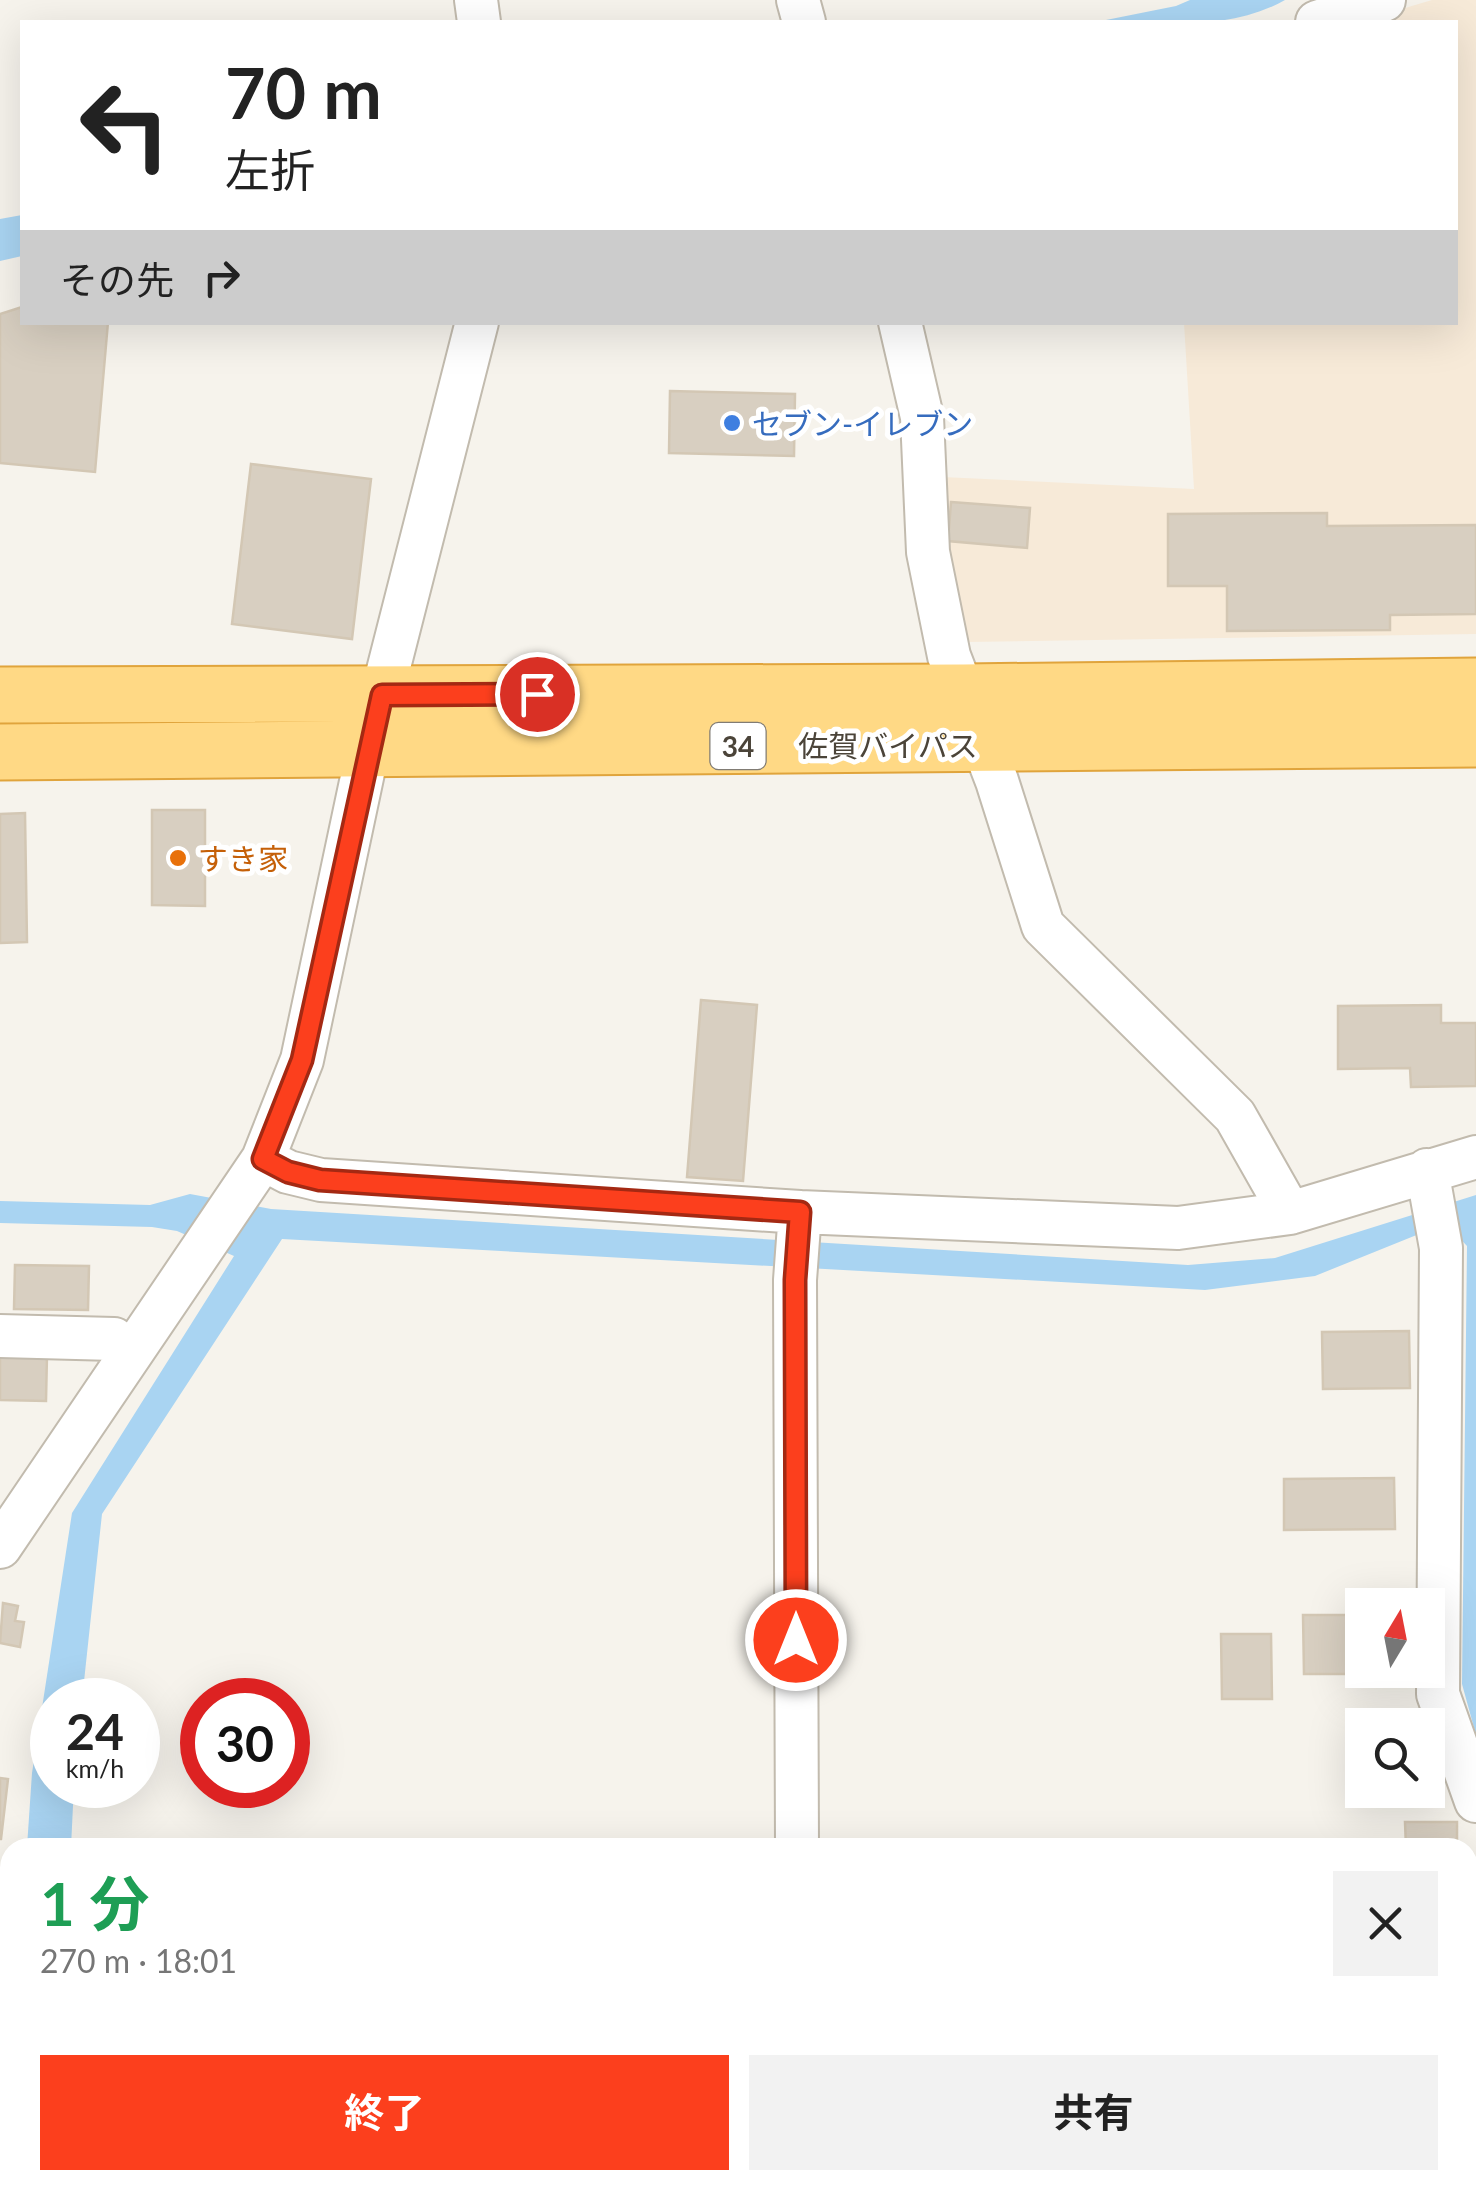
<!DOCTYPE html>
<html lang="ja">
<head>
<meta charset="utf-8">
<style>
  body { margin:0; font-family:Lato,"Noto Sans JP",sans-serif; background:#f2f2f2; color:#222; height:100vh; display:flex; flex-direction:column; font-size:38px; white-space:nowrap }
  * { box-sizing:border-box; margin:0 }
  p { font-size:32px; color:#767676 }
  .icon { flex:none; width:55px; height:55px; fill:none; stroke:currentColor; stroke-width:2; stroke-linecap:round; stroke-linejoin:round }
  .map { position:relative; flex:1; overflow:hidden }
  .drawer { position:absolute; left:0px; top:1838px; width:1478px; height:352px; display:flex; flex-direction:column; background:#fff; border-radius:30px 30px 0 0; box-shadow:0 10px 40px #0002 }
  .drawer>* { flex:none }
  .guide { position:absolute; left:20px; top:20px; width:1438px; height:305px; border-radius:0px; box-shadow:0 10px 40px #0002; background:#fff; color:#222; overflow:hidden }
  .needle { width:65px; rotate:10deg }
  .buttons { position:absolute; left:1345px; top:1588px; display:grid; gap:20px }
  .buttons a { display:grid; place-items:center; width:100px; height:100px; border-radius:0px; background:#fff; box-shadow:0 10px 40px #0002; font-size:50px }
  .speed { position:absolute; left:30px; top:1678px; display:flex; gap:20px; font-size:50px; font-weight:700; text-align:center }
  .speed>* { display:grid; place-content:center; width:130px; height:130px; border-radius:50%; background:#fff; box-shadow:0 10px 40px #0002; line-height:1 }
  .speed small { font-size:25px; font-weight:400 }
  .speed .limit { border:15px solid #d22; background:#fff; color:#111 }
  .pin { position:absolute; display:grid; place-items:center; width:85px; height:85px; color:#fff; margin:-42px; border:5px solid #fff; border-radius:50%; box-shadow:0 2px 10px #0007 }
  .me { position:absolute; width:110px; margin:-55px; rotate:0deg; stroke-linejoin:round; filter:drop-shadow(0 0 8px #0008) }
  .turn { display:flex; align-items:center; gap:35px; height:210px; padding:0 40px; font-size:45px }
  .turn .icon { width:130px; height:130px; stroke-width:2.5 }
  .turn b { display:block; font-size:70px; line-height:85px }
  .then { display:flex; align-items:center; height:95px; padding:0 40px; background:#0003; gap:20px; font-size:38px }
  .round { display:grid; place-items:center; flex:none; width:105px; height:105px; border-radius:0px; background:#f2f2f2 }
  .summary { display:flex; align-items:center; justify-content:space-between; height:170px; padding:0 40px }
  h1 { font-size:60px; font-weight:700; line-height:75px; color:#1e9e55 }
  .primary-button { display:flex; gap:20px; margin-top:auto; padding:20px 40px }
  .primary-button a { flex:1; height:115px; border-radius:0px; background:#fc3f1d; color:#fff; font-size:40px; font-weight:700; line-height:115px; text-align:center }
  .primary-button a+a { background:#f2f2f2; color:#222 }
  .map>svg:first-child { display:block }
  .commercial { fill:#f7ead8 }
  .water { fill:#a9d4f2 }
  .building { fill:#d8cfc1; stroke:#d3c7b4; stroke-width:2.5 }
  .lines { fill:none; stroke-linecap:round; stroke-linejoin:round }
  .minor-casing { stroke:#c2bbae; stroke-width:46 }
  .trunk-casing { stroke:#e0a43c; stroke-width:59 }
  .minor { stroke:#fff; stroke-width:42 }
  .trunk { stroke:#ffd985; stroke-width:55 }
  .route-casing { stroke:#a42913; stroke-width:25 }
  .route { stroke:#fc3f1d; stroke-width:18 }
  .shop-dot { fill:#3f7fe0; stroke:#fff; stroke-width:4 }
  .food-dot { fill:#e8710a; stroke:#fff; stroke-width:4 }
  .labels { text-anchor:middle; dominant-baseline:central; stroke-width:10; stroke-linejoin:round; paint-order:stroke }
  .shield { fill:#fff; stroke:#817c74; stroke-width:2.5 }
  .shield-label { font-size:28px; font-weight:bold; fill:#4b4439 }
  .shop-label { font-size:30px; fill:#366cbe; stroke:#fff; text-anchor:start }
  .street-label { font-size:30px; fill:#4b4439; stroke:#fff }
  .food-label { font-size:30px; fill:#c56008; stroke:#fff; text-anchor:start }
</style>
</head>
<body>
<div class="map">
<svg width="1476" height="2188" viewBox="0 0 1476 2188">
  <rect width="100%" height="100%" fill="#f6f3ec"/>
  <path class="commercial" d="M1432 0H1476V634L966 642 943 575 942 477 1194 489 1184 323 1455 322V22H1358Z"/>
  <path class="water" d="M1190 0H1285C1228 32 1159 23 1096 22L1176 6Z
    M22 215V256L0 261V219Z
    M190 1194 271 1209 1188 1265 1275 1258 1476 1195V1735L1462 1684 1467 1246 1451 1229 1424 1232 1315 1276 1205 1290 282 1239 102 1514 82 1700H52V1785H74L71 1847H27L32 1773 72 1513 234 1256 177 1231 152 1227 0 1223V1201L150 1205Z
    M10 2102V2180H54V2188H4Z"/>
  <path class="building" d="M22 307V322H108L95 472 0 463V314Z
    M670 391 795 394 794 456 669 453Z
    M251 464 371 479 352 639 232 624Z
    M951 502 1030 508 1027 548 948 541Z
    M1327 513V526L1476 525V614L1390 615V630L1227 631V586H1168V514Z
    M152 810H205V906L152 905Z
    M25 813 27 942 0 943V814Z
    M701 1000 757 1005 743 1181 687 1177Z
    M1441 1005V1023H1476V1086L1411 1087 1410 1068 1338 1069V1006Z
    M15 1265 89 1266 88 1310 14 1309Z
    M1409 1331 1410 1388 1323 1389 1322 1332Z
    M0 1354 47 1355 46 1401 0 1400Z
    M1394 1478 1395 1529 1284 1530V1479Z
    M3 1603 18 1606 15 1621 24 1622 20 1647 0 1643Z
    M1303 1615H1362V1670H1401V1674H1304Z
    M1221 1634H1271L1272 1699H1222Z
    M0 1778 8 1779 1 1839H0Z
    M1405 1822H1457V1848H1406Z"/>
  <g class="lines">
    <g class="minor-casing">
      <path id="minor" d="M476 0 479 22
        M798 0 804 22
        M1317 22 1384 0
        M900 322 922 417 928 552 949 656 997 781 1043 926 1235 1116 1290 1213
        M263 1159 288 1172 321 1180 800 1212 1178 1228 1290 1213 1476 1157
        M1427 1170 1441 1248 1438 1694 1476 1801
        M0 1336 114 1339 132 1352
        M0 1547 263 1159 302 1060 368 749 477 322
        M797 1848 795 1280 800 1212
        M796 2188V2180"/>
    </g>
    <g class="trunk-casing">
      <path id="trunk" d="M0 695 964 692 1476 686
        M0 752 1476 739"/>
    </g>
    <use href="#minor" class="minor"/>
    <use href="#trunk" class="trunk"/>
  </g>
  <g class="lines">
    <g class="route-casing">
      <path id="route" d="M537 694 382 695 302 1060 263 1159 288 1172 320 1180 800 1212 795 1280 796 1640"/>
    </g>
    <use href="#route" class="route"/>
  </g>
  <circle class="shop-dot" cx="732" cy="423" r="10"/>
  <circle class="food-dot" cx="178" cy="858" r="10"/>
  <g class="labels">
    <rect class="shield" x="710.5" y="723" width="55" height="46" rx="8"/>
    <g class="shield-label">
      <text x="738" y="746">34</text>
    </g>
    <g class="shop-label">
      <text x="752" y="423">セブン-イレブン</text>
    </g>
    <g class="street-label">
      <text x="888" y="745">佐賀バイパス</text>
    </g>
    <g class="food-label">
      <text x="198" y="858">すき家</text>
    </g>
  </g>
</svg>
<div class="buttons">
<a><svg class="needle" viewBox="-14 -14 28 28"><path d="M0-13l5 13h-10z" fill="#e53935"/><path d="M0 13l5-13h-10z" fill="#767676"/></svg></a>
<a><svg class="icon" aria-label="search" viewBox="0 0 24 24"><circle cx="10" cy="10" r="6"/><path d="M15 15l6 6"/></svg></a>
</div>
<div class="speed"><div>24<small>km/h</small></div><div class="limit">30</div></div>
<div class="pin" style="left:537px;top:694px;background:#d93025"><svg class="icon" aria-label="arrive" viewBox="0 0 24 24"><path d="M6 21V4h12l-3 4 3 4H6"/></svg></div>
<svg class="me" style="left:796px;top:1640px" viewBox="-20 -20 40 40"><circle r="17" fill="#fc3f1d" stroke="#fff" stroke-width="3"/><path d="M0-11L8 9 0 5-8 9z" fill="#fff"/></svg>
<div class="guide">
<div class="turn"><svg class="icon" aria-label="left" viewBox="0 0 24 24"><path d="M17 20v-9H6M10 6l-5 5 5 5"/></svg><div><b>70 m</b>左折</div></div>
<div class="then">その先<svg class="icon" aria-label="right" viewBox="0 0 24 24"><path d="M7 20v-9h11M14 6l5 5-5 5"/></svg></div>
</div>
<section class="drawer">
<div class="summary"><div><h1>1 分</h1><p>270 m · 18:01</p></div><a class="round"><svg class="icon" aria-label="close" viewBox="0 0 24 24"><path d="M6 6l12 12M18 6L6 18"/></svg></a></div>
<div class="primary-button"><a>終了</a><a>共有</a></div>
</section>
</div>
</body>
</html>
